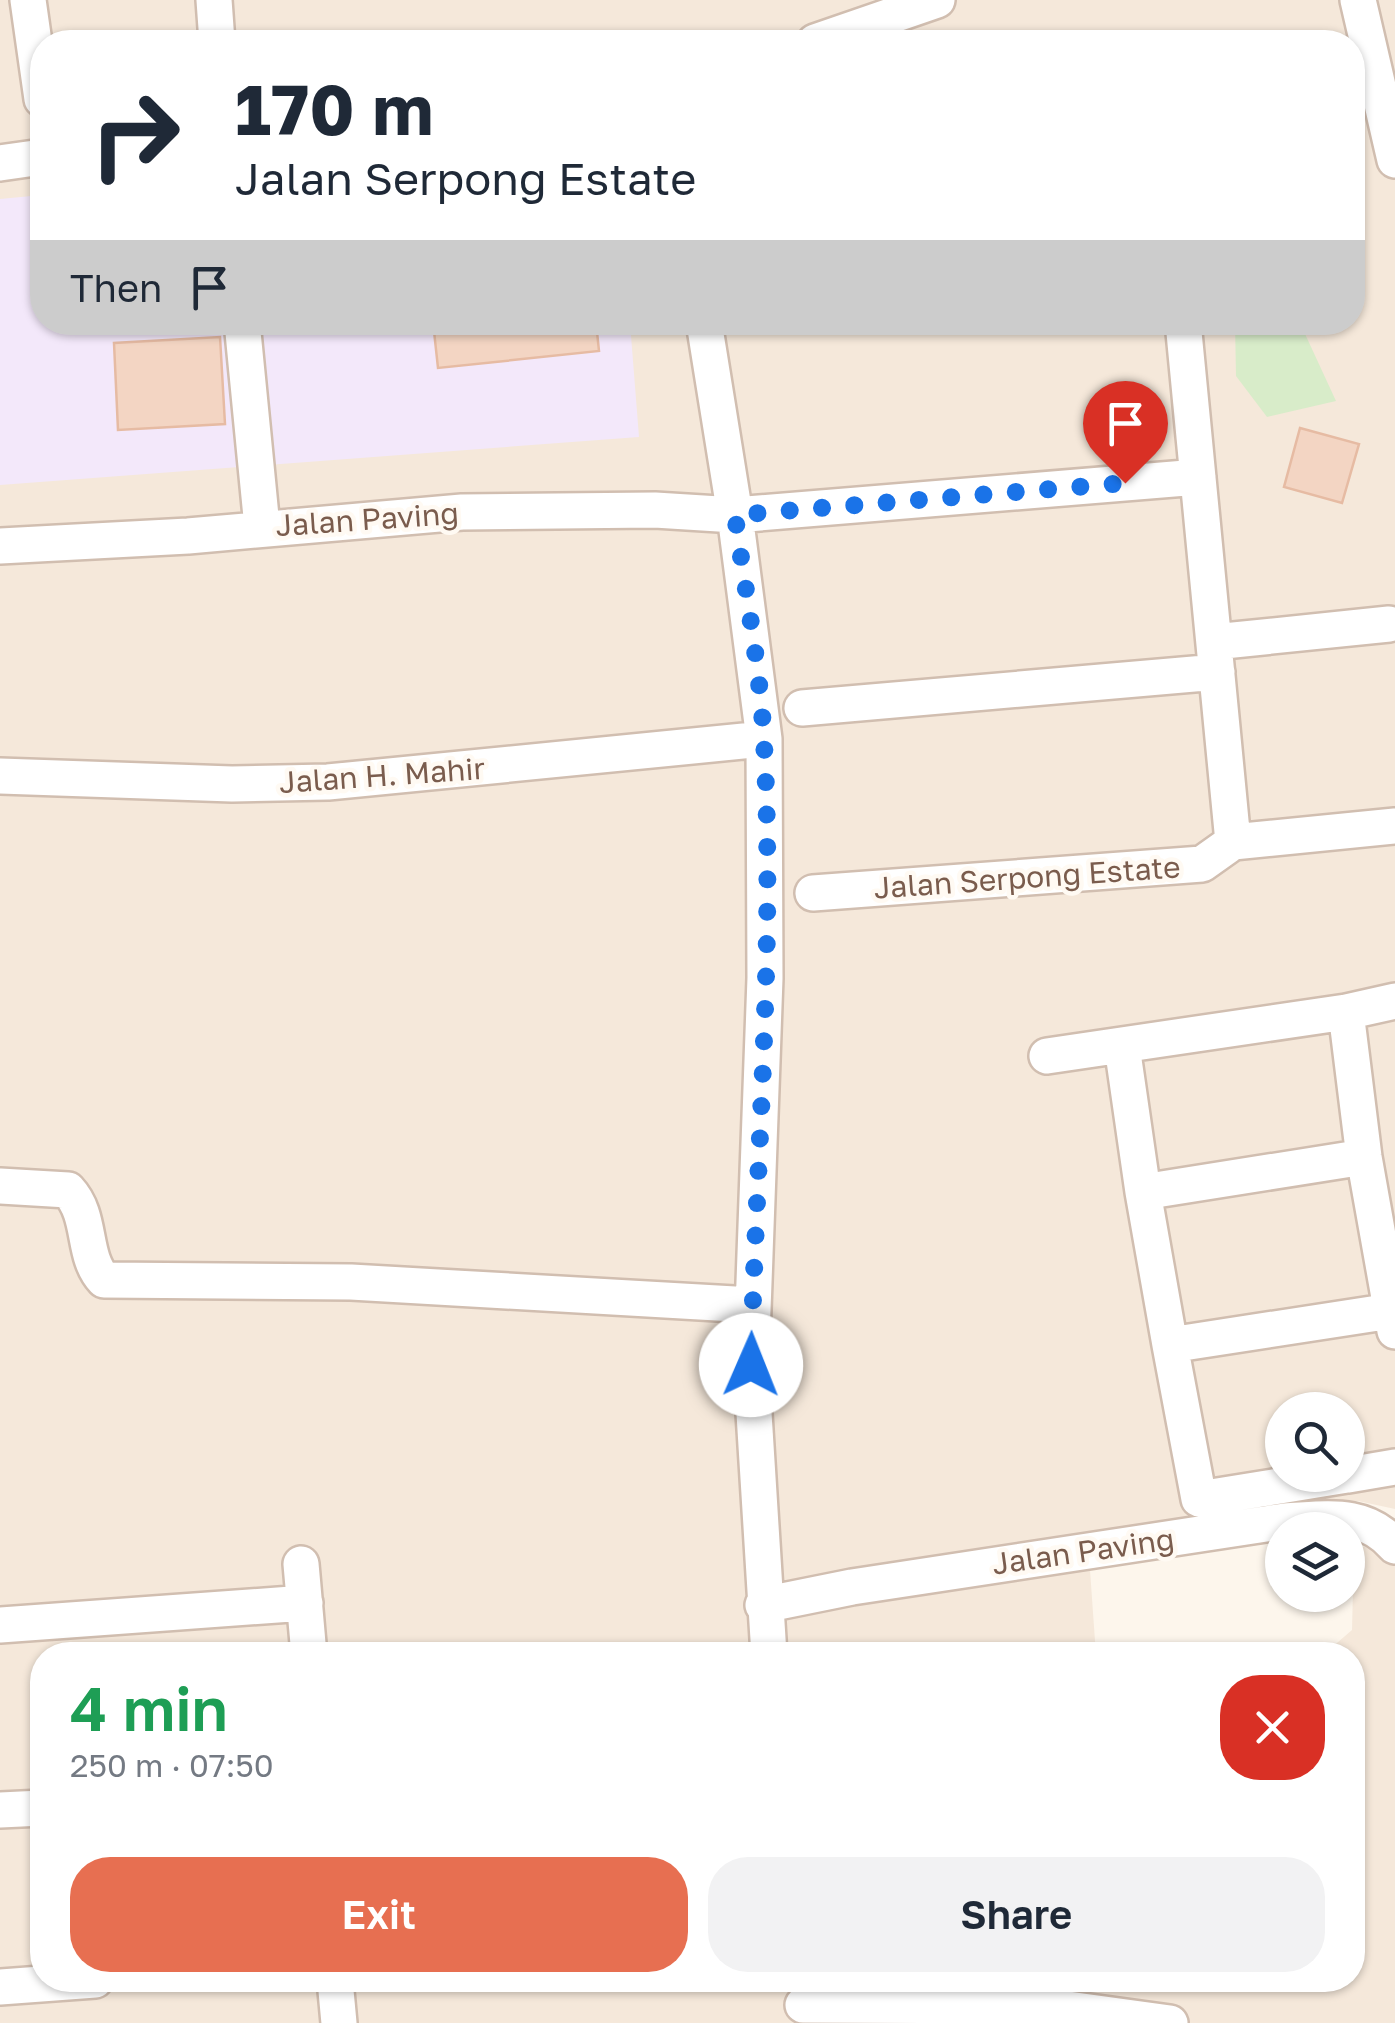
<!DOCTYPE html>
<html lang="en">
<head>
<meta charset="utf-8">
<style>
  body { margin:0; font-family:"Golos Text",sans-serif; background:#f2f2f3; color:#1f2937; height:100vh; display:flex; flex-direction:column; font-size:38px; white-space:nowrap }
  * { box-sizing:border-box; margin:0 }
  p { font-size:32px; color:#747a83 }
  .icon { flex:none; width:55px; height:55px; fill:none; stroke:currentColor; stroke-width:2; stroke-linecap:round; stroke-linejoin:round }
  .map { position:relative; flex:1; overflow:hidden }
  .side { position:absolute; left:30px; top:1642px; width:1335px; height:350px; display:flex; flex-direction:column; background:#fff; border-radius:40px; box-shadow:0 2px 8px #0004 }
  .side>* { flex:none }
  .hud { position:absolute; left:30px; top:30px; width:1335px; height:305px; border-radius:40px; box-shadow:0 2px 8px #0004; background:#fff; color:#1f2937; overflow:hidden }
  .controls { position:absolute; left:1265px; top:1392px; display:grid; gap:20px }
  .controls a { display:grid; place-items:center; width:100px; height:100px; border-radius:50%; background:#fff; box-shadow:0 2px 8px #0004; font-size:50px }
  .pin { position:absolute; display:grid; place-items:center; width:85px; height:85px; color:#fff; margin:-102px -42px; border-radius:50% 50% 50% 0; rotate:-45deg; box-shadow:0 0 10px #0007 }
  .pin .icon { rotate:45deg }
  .me { position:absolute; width:110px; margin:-55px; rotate:1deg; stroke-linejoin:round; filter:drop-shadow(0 0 8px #0008) }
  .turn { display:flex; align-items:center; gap:35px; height:210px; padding:0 40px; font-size:45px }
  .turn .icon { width:130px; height:130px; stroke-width:2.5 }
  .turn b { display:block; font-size:70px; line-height:85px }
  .then { display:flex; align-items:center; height:95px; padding:0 40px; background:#0003; gap:20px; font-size:38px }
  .round { display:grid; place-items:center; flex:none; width:105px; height:105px; border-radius:40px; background:#f2f2f3 }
  .head { display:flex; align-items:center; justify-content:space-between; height:170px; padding:0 40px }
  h1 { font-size:60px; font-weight:600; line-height:75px; color:#1e9e55 }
  .action { display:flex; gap:20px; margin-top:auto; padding:20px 40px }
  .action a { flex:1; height:115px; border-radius:40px; background:#e76f51; color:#fff; font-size:40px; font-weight:600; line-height:115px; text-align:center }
  .action a+a { background:#f2f2f3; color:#1f2937 }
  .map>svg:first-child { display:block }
  .residential { fill:#f5e8da; fill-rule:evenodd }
  .education { fill:#f3e8fa }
  .green { fill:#d8ecc9 }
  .building { fill:#f3d5c3; stroke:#e6bba3; stroke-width:2.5 }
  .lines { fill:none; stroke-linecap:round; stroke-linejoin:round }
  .minor-casing { stroke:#d1beb0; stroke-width:40 }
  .minor { stroke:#fff; stroke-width:35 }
  .route { stroke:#1a73e8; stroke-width:18; stroke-dasharray:0 32.4 }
  .labels { text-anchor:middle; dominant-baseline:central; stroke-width:9; stroke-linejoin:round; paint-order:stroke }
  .street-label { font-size:30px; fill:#7a5c4d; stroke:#fffaf3 }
</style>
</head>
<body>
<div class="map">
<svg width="1395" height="2023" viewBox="0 0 1395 2023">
  <rect width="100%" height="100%" fill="#fdf6ec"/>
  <path class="residential" d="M0 0H1395V1509L1358 1501 1122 1532 1090 1570 1096 1655H42V1980H1352L1353 1895 1359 1893 1352 1867V1655H1323L1352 1630 1354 1549 1395 1539V2023H0ZM42 42H1352V322H42ZM1282 1410H1348V1475H1282Z"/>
  <path class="education" d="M42 195V322L630 323 639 437 0 485V199Z"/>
  <path class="green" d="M1235 323H1300L1336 401 1267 417 1236 376Z"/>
  <path class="building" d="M433 322H596L599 351 438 368Z
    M220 337 225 424 118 430 114 343Z
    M1300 428 1359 444 1342 503 1284 487Z"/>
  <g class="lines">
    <g class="minor-casing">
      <path id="minor" d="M28 0 42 99
        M214 0 217 42
        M1358 0 1395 160
        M815 42 937 0
        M0 163 42 157
        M242 322 262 527
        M704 322 735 515 764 739 765 978 751 1365 769 1655
        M1183 322 1233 842
        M0 546 188 536 462 512 655 510 735 515 1198 477
        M1214 642 1389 624
        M802 708 1217 672
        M0 776 232 784 328 782 764 739
        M813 893 1202 864 1233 842 1395 826
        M1346 1012 1364 1157 1395 1331
        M1122 1046 1143 1192 1364 1157
        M1047 1056 1346 1012 1395 1001
        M0 1186 68 1190C93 1217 81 1255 104 1280L351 1282 752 1305
        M1143 1192 1170 1345 1391 1311
        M1170 1345 1199 1499 1347 1475
        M1348 1475 1395 1467
        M301 1564 309 1655
        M763 1605 852 1587 1285 1521C1327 1519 1365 1511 1395 1546
        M0 1625 305 1603
        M0 1810 42 1808
        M335 1980 339 2023
        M0 1987 95 1980
        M803 2005 1046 2006 1170 2023"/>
    </g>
    <use href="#minor" class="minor"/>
  </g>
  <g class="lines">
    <path class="route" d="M751 1365C756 1158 775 949 764 742 760 666 745 590 735 515L1125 483"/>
  </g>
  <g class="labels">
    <g class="street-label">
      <text transform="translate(367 519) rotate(-4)">Jalan Paving</text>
      <text transform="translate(382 775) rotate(-4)">Jalan H. Mahir</text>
      <text transform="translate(1027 877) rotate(-4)">Jalan Serpong Estate</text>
      <text transform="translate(1083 1551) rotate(-8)">Jalan Paving</text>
    </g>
  </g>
</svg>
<div class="controls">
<a><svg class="icon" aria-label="search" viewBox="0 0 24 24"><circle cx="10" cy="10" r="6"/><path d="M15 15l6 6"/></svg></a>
<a><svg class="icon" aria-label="layers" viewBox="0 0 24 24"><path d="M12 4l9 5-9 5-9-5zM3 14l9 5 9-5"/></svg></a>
</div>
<div class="pin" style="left:1125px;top:483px;background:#d93025"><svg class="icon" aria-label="arrive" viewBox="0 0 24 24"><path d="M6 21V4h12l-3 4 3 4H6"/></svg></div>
<svg class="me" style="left:751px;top:1365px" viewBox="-20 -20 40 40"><circle r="19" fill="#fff"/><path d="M0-13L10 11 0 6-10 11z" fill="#1a73e8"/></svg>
<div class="hud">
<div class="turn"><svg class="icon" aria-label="right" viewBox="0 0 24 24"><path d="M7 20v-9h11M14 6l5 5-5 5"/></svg><div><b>170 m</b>Jalan Serpong Estate</div></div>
<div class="then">Then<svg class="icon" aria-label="arrive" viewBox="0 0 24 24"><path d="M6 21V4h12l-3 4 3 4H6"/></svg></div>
</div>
<section class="side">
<div class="head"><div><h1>4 min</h1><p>250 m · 07:50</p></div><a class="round" style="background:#d93025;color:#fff"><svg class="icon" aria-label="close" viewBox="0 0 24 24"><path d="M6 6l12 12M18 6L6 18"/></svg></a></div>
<div class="action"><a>Exit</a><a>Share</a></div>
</section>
</div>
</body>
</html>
